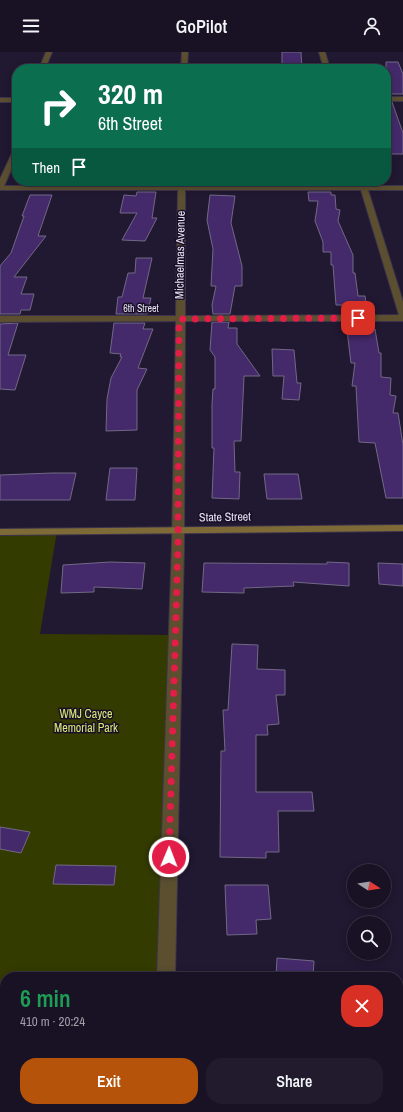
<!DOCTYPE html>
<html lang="en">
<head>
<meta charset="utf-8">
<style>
  body { margin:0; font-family:"Archivo Narrow",sans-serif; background:#221b2d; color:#f1f3f6; height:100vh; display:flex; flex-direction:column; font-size:15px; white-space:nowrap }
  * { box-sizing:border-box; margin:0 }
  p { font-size:13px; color:#9f9ea7 }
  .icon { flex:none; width:22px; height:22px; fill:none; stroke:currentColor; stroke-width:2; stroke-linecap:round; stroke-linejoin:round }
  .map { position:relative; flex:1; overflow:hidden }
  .sheet { position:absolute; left:0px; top:920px; width:403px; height:140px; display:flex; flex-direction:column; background:#191225; border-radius:16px 16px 0 0; box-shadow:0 2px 10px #0003,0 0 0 1px #373242 }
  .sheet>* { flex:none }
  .guide { position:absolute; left:12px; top:12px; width:379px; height:122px; border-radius:16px; box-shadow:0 2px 10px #0003,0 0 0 1px #373242; background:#0b6e4f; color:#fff; overflow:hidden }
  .needle { width:26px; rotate:102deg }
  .controls { position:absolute; left:347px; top:812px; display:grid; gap:8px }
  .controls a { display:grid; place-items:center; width:44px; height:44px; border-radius:50%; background:#191225; box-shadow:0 2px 10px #0003,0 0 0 1px #373242; font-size:20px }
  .pin { position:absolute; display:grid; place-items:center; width:34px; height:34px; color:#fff; margin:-17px; border-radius:8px; box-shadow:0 2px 6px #0006 }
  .me { position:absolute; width:44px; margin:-22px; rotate:1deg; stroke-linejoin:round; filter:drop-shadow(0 0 3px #0008) }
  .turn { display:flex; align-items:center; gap:14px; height:84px; padding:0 20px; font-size:18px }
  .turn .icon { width:52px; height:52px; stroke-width:2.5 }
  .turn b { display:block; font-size:28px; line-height:34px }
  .then { display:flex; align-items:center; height:38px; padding:0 20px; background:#0003; gap:8px; font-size:15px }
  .round { display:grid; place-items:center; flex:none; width:42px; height:42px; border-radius:16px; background:#221b2d }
  .headline { display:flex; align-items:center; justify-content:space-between; height:68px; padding:0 20px }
  h1 { font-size:24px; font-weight:600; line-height:30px; color:#1e9e55 }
  .action { display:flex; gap:8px; margin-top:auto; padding:8px 20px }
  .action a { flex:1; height:46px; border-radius:16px; background:#b45309; color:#fff; font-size:16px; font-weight:600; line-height:46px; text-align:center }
  .action a+a { background:#221b2d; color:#f1f3f6 }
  header { display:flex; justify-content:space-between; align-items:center; height:52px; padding:0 20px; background:#191225; font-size:18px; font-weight:600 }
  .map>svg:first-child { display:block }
  .green { fill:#343b01 }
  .building { fill:#442a6a; stroke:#726886 }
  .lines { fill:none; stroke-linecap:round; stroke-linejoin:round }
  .street-casing { stroke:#3d344c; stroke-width:2 }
  .secondary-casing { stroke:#3d344c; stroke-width:2 }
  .street { fill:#5b4f30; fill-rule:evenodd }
  .secondary { fill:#7e6a37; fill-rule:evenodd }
  .route { stroke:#e11d48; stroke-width:7; stroke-dasharray:0 12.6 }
  .labels { text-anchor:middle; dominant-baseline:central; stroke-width:3; stroke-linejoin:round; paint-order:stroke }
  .far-street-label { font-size:10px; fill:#e8e3f4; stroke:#180f27 }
  .street-label { font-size:12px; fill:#e8e3f4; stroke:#180f27 }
  .park-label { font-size:12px; fill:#d7e979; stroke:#180f27 }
</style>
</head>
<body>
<header><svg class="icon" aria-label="menu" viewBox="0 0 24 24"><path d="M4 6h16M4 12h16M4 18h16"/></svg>GoPilot<svg class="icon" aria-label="person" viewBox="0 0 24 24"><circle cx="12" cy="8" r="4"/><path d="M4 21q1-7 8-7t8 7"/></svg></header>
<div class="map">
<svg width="403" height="1060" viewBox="0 0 403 1060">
  <rect width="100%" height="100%" fill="#211831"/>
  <path class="green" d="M57 479 40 582 175 583 166 925H5V1055H163V1060H0V480Z"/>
  <path class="building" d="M282 0H301L302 17H282Z
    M386 10H398L403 22V42H389L390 44H386Z
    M386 50H392L403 81V102H386Z
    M308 129H333L332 132H308Z
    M137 140H156L152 166H157L145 189 122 188 137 161H120L124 143 136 144Z
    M308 140H331V143H335L336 157 340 158 338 169 353 203V221H355L358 244H365L368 262H345L342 253H336L333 213H331V200H323V190L315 169 318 149H309Z
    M30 143H52L38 184H46L14 225H27L21 242H34L30 258H21L20 262H0V214L11 201 24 164H22Z
    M210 143 235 144 231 171 242 214V234H235L230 262H213L212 253 216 234H211L213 197 207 168Z
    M136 206H152L143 246H151L147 262H116L118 245H122L128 221H135Z
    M212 270H229L228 276H237V292L260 324H244L241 389H234L235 420H240L239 447 212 446 214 396H212V352L213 337H215V305L210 298Z
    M346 270H369L370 277H375L379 301H381V325L391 326 390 343 396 344 393 361H398L403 393V446H386L375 391 359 390 356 334H352L355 311H351Z
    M18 271 8 303H26L15 338 0 337V272Z
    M114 271H145L143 277H153L138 316 147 317 137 338V378L106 379 107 347 111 326 122 305H120L121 302 110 301Z
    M272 297 294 298 297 331H301L299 348 282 347 284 324H273Z
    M110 416H137L135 448H106Z
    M52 421H76L70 448H0V423Z
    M264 422H298L302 447H267Z
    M110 510 145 511 142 537 94 535V540L61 541 63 513Z
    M327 510 349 511V534L293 530 294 534 244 536V541L202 540 204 511 327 512Z
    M378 511 403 512V534L379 532Z
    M232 592 258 593 257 617 285 618V643H276L279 672 267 673 268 683H256V740H312L314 759H278L279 800H266V806L220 805 221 699H225L223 658H228Z
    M0 775 30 780 21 801 0 797Z
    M56 813 116 814 114 833 53 832Z
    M225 833H268L271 867 256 868 257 882 227 883Z
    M277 906 314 909 313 925H276Z"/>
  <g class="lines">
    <g class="street-casing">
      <path id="street" d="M46 0H52L45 17H39Z
        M182 0H188L187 17H181Z
        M319 0H325L330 17H324Z
        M386 45H403V49H386Z
        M0 46H17V50H0Z
        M17 95V104L4 134H178L179 129H185V134H360L359 129H365L367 134H403V138H368L403 250V269H185L184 492 175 925H157L172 492 176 269 0 270V264H176L178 138H0V127L14 97ZM185 138H361L399 263 185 264Z
        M154 1055H172V1060H154Z"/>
    </g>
    <g class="secondary-casing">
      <path id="secondary" d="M403 473V479L0 483V477Z"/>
    </g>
    <use href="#street" class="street"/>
    <use href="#secondary" class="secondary"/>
  </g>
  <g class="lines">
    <path class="route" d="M169 805 178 492 179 267 358 266"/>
  </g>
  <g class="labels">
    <g class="far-street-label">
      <text x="141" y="256">6th Street</text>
    </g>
    <g class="street-label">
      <text transform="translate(180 203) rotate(-89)">Michaelmas Avenue</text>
      <text transform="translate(225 465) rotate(-1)">State Street</text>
    </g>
    <g class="park-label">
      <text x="86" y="662">WMJ Cayce<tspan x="86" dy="14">Memorial Park</tspan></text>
    </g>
  </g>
</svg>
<div class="controls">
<a><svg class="needle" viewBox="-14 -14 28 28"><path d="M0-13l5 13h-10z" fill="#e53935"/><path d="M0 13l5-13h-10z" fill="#9f9ea7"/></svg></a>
<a><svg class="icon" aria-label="search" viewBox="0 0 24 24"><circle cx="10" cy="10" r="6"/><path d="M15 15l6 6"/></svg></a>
</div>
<div class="pin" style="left:358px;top:266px;background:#d93025"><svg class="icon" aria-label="arrive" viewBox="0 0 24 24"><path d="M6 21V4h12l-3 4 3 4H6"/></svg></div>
<svg class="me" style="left:169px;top:805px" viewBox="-20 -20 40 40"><circle r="17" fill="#e11d48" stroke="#fff" stroke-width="3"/><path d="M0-11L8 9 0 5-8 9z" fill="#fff"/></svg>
<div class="guide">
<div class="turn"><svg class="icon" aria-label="right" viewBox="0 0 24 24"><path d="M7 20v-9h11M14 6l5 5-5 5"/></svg><div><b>320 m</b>6th Street</div></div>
<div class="then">Then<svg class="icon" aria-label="arrive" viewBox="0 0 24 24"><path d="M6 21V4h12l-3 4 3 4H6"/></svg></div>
</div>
<section class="sheet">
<div class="headline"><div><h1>6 min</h1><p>410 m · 20:24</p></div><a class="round" style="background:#d93025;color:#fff"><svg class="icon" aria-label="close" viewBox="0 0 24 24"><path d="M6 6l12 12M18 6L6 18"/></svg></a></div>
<div class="action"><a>Exit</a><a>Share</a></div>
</section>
</div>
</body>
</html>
